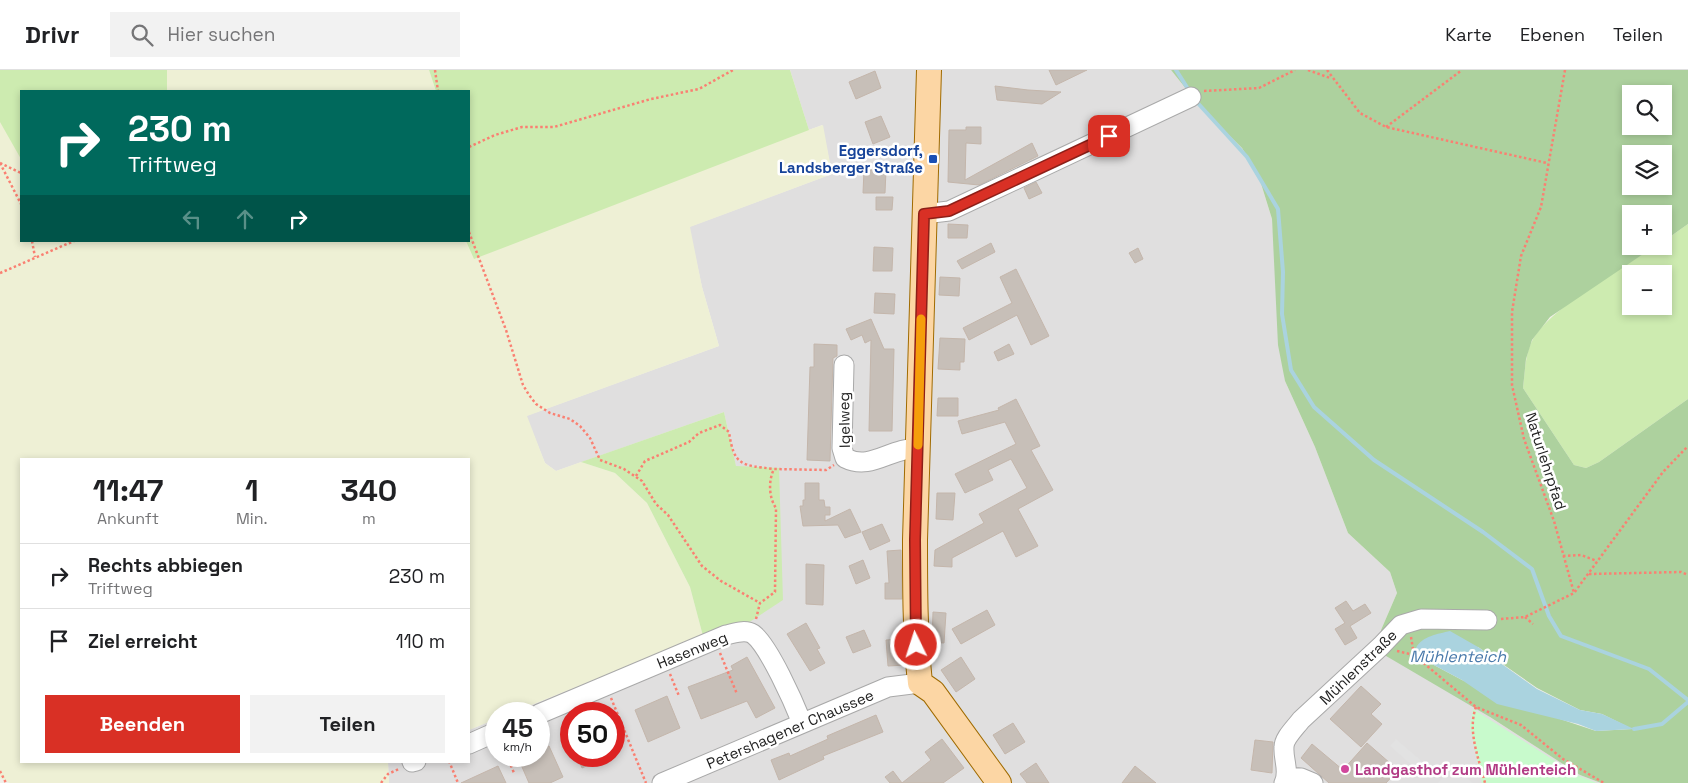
<!DOCTYPE html>
<html lang="de">
<head>
<meta charset="utf-8">
<style>
  body { margin:0; font-family:"Space Grotesk",sans-serif; background:#f2f2f2; color:#202124; height:100vh; display:flex; flex-direction:column; font-size:19px; white-space:nowrap }
  * { box-sizing:border-box; margin:0 }
  p { font-size:16px; color:#757577 }
  .icon { flex:none; width:28px; height:28px; fill:none; stroke:currentColor; stroke-width:2; stroke-linecap:round; stroke-linejoin:round }
  .map { position:relative; flex:1; overflow:hidden }
  .sheet { position:absolute; left:20px; top:388px; width:450px; height:305px; display:flex; flex-direction:column; background:#fff; border-radius:0px; box-shadow:0 2px 8px #0003 }
  .sheet>* { flex:none }
  .top-card { position:absolute; left:20px; top:20px; width:450px; height:152px; border-radius:0px; box-shadow:0 2px 8px #0003; background:#00695c; color:#fff; overflow:hidden }
  .buttons { position:absolute; left:1622px; top:15px; display:grid; gap:10px }
  .buttons a { display:grid; place-items:center; width:50px; height:50px; border-radius:0px; background:#fff; box-shadow:0 2px 8px #0003; font-size:25px }
  .speed { position:absolute; left:485px; top:632px; display:flex; gap:10px; font-size:25px; font-weight:700; text-align:center }
  .speed>* { display:grid; place-content:center; width:65px; height:65px; border-radius:50%; background:#fff; box-shadow:0 2px 8px #0003; line-height:1 }
  .speed small { font-size:12px; font-weight:400 }
  .speed .limit { border:8px solid #d22; background:#fff; color:#111 }
  .pin { position:absolute; display:grid; place-items:center; width:42px; height:42px; color:#fff; margin:-21px; border-radius:10px; box-shadow:0 2px 8px #0006 }
  .me { position:absolute; width:55px; margin:-28px; rotate:356deg; stroke-linejoin:round; filter:drop-shadow(0 0 4px #0008) }
  .turn { display:flex; align-items:center; gap:18px; height:105px; padding:0 25px; font-size:22px }
  .turn .icon { width:65px; height:65px; stroke-width:2.5 }
  .turn b { display:block; font-size:35px; line-height:42px }
  .lanes { display:flex; align-items:center; height:48px; padding:0 25px; background:#0003; justify-content:center; gap:25px; direction:ltr }
  .lanes .off { opacity:.35 }
  .eta { display:flex; justify-content:space-evenly; align-items:center; height:85px; text-align:center }
  .eta b { font-size:30px; font-weight:700; line-height:35px }
  .button { display:flex; gap:10px; margin-top:auto; padding:10px 25px }
  .button a { flex:1; height:58px; border-radius:0px; background:#d93025; color:#fff; font-size:20px; font-weight:700; line-height:58px; text-align:center }
  .button a+a { background:#f2f2f2; color:#202124 }
  ul { padding:0; list-style:none }
  li { display:flex; align-items:center; gap:15px; height:65px; padding:0 25px; border-top:1px solid #e0e0e0 }
  li div { flex:1 }
  li b { display:block; font-size:19px }
  li em { font-style:normal }
  header { display:flex; align-items:center; gap:30px; box-sizing:border-box; height:70px; padding:0 25px; background:#fff; border-bottom:1px solid #e0e0e0 }
  header strong { font-size:24px }
  nav { display:flex; gap:28px; margin-inline-start:auto; font-size:18px }
  .search { width:350px; height:45px; background:#f2f2f2; display:flex; align-items:center; gap:12px; box-sizing:border-box; padding:0 18px; border-radius:0px; color:#757577; font-size:19px }
  .map>svg:first-child { display:block }
  .residential { fill:#e0dfdf; fill-rule:evenodd }
  .farmland { fill:#eef0d5 }
  .grass { fill:#cdebb0; fill-rule:evenodd }
  .forest { fill:#add19e; fill-rule:evenodd }
  .park { fill:#c8facc }
  .parking { fill:#e2e2e2 }
  .water { fill:#aad3df }
  .lines { fill:none; stroke-linecap:round; stroke-linejoin:round }
  .stream { stroke:#aad3df; stroke-width:4 }
  .building { fill:#c7bfb8; stroke:#c4b6ab }
  .minor-casing { stroke:#a9a9a9; stroke-width:21 }
  .major-casing { stroke:#a06b00; stroke-width:26 }
  .path { stroke:#fa8072; stroke-width:2.5; stroke-dasharray:2.5 2.5; stroke-linecap:butt }
  .minor { stroke:#fff; stroke-width:19 }
  .major { stroke:#fcd6a4; stroke-width:24 }
  .route-casing { stroke:#8d1f18; stroke-width:12 }
  .route { stroke:#d93025; stroke-width:9 }
  .slow { stroke:#f59e0b; stroke-width:9 }
  .transit-dot { fill:#1a4fb4; stroke:#fff; stroke-width:2 }
  .hotel-dot { fill:#d1479c; stroke:#fff; stroke-width:2 }
  .labels { text-anchor:middle; dominant-baseline:central; stroke-width:5; stroke-linejoin:round; paint-order:stroke }
  .transit-label { font-size:15px; font-weight:bold; fill:#164399; stroke:#fff; text-anchor:end }
  .street-label { font-size:15px; fill:#222; stroke:#fff }
  .hotel-label { font-size:15px; font-weight:bold; fill:#b23c85; stroke:#fff; text-anchor:start }
  .water-label { font-size:16px; font-style:italic; fill:#4a7aab; stroke:#fff }
</style>
</head>
<body>
<header>
<strong>Drivr</strong>
<div class="search"><svg class="icon" aria-label="search" viewBox="0 0 24 24"><circle cx="10" cy="10" r="6"/><path d="M15 15l6 6"/></svg>Hier suchen</div>
<nav><a>Karte</a><a>Ebenen</a><a>Teilen</a></nav>
</header>
<div class="map">
<svg width="1688" height="713" viewBox="0 0 1688 713">
  <rect width="100%" height="100%" fill="#f2efe9"/>
  <path class="residential" d="M790 0H1171L1203 40 1242 78 1259 107 1272 149 1285 311 1315 377 1348 463 1390 502 1397 523 1381 560 1490 647 1580 705 1601 713H389L388 692 390 691H469V660L496 649V686H539V644H509L725 557 736 397 724 342 556 401 545 393 526 346 719 276 702 217 689 157 832 104 822 55 809 60ZM571 644H614V686H571Z"/>
  <path class="farmland" d="M0 0H429L436 21H21V171H469L555 0H790L808 60 823 55 832 104 690 157 702 217 719 276 527 346 545 393 556 401 581 392 615 403 647 433 690 517 703 566 509 644H496V649L469 660V389H21V691H390L388 692 389 713H10L0 708Z"/>
  <path class="grass" d="M0 0H167V21H21V89L0 52Z
    M429 0H790L809 60 474 189 466 171H469V21H436Z
    M1688 154V329L1599 392 1586 398 1574 395 1523 318C1525 302 1525 283 1533 269 1553 236 1621 199 1655 176H1664V171ZM1631 204H1664V236H1631Z
    M724 342 736 396 779 398 783 530 748 553 703 566 690 517 647 433 615 403 581 392Z"/>
  <path class="forest" d="M1171 0H1688V154L1664 171V144H1631V176H1655L1550 247 1532 270 1526 289 1523 318 1574 395 1586 398 1599 392 1688 329V713H1601L1580 705 1490 647 1381 583V560L1397 523 1390 502 1348 463 1315 377 1285 311 1278 275 1272 149 1259 107 1242 78 1203 40ZM1631 24H1664V56H1631ZM1631 84H1664V116H1631ZM1478 577 1537 618 1580 640 1602 644 1632 659 1596 661 1554 647 1462 610 1432 594Z"/>
  <path class="park" d="M1473 639 1579 706 1597 713H1482L1470 656Z"/>
  <path class="parking" d="M1396 669 1431 699 1424 706 1390 676Z
    M1453 696 1473 713H1438Z"/>
  <path class="water" d="M1450 561 1478 577 1537 619 1580 640 1602 644 1634 659 1596 661 1578 654 1497 634 1462 610 1432 594 1416 578C1422 566 1438 564 1450 561Z"/>
  <g class="lines">
    <path class="stream" d="M1176 0 1190 22
      M1195 30 1247 87 1278 139 1283 202 1282 244 1291 300 1314 337 1374 390 1483 462 1532 499 1549 546 1561 566 1649 599 1688 630
      M1634 659 1662 654 1688 632"/>
  </g>
  <path class="building" d="M1049 0H1087L1056 15Z
    M875 1 881 18 856 29 849 12Z
    M995 16 1028 20 1061 22 1042 34 997 30Z
    M881 46 890 67 873 74 865 52Z
    M966 57H981V74L966 73 965 110 1032 73 1038 86 979 115 948 112 949 60H966Z
    M864 100H886L885 123H863Z
    M1036 112 1042 123 1029 129 1024 118Z
    M876 127H893L892 140H876Z
    M948 154 968 155 967 168H948Z
    M991 173 995 182 962 199 957 191Z
    M874 177 893 178 892 201H873Z
    M1138 178 1143 189 1135 193 1129 183Z
    M1016 199 1049 266 1031 275 1017 245 969 270 963 258 1012 233 1000 207Z
    M940 207 960 208 959 226 939 225Z
    M875 223 895 224 894 244 874 243Z
    M871 249 884 279H894L892 361H869L871 270 865 273 862 265 851 270 846 259Z
    M940 268 965 269 964 292H960V300L938 299Z
    M814 274 837 275V286L833 288 830 391 807 390 810 297H814Z
    M1009 274 1014 284 998 291 994 282Z
    M938 328H958V346H937Z
    M1016 329 1040 376 1031 380 1053 420 1018 439 1038 476 1016 487 1003 461 952 488V497L934 496 935 480 984 453 979 444 1027 418 1011 389 988 400 993 410 965 423 955 404 1016 374 1005 352 962 364 958 351 999 340 998 338Z
    M805 413H819V430H824L825 437H830V445H825V451L850 439 861 462 845 468 838 455 803 456 800 436H803V430H805Z
    M937 423H955L953 450 936 449Z
    M882 454 890 471 870 480 862 462Z
    M901 480 902 529H885V513H889L887 481Z
    M863 490 870 508 856 514 849 496Z
    M806 494 824 495 823 535 806 534Z
    M1346 531 1353 541 1365 534 1371 543 1350 556 1357 568 1345 575 1335 559 1345 553 1335 538Z
    M987 540 995 555 961 574 952 559Z
    M933 542 946 543 944 573 932 572Z
    M806 553 820 578 817 579 825 593 810 601 787 564Z
    M864 560 871 576 853 583 846 567Z
    M903 569 905 595 888 596 886 570Z
    M747 587 775 638 756 648 747 631 701 649 688 617 733 600 731 596Z
    M961 587 975 609 956 622 941 600Z
    M1361 616 1381 634 1371 644 1382 654 1361 677 1330 649Z
    M667 626 680 658 648 672 635 640Z
    M876 645 883 662 823 686 824 689 779 710 771 690 789 683 790 686 828 669 827 666Z
    M1013 653 1025 672 1005 684 993 665Z
    M942 669 964 698 943 713H890L885 707 893 701 902 713 931 690 925 682Z
    M1255 670 1273 672 1272 703 1251 700Z
    M1367 673 1398 700 1386 713H1329L1301 688 1312 674 1343 700Z
    M549 676 563 707 550 713H529L519 690 527 686H539V681Z
    M577 686H608L582 698Z
    M1036 693 1049 713H1027L1020 704Z
    M498 696 506 713H461Z
    M1135 696 1156 713H1122Z"/>
  <g class="lines">
    <g class="minor-casing">
      <path id="minor" d="M924 144 949 141 1191 27
        M844 295 842 378 845 388C871 401 890 378 918 378
        M539 644 726 565C735 563 745 559 753 564 769 576 794 633 802 653
        M469 674 496 662
        M412 692 416 691
        M1288 707 1301 708 1313 713
        M662 713 888 617 920 613
        M1284 713C1290 701 1283 690 1284 677 1284 668 1295 658 1301 650L1381 576 1401 555 1421 549 1487 550"/>
    </g>
    <g class="major-casing">
      <path id="major" d="M929 0 915 470C915 518 915 565 920 613L933 622 999 713"/>
    </g>
    <path class="path" d="M435 0 438 21
      M1308 0 1330 8
      M1327 0 1360 43 1386 57 1547 93
      M1565 0 1541 137 1521 186 1512 242V315L1524 369 1554 451 1574 523
      M1204 21 1259 18 1295 0
      M1386 57 1462 0
      M469 77 495 65 522 57H554L651 29 699 19 733 0
      M0 93 21 134
      M0 93 21 103
      M469 162 506 260 523 315 529 325 536 334 550 343 570 349 580 356 590 368 600 390 624 399 642 411 656 434 668 445 702 496 721 511 760 533
      M32 171 35 187
      M0 203 74 171
      M636 406 645 391 689 372 699 363 720 355 729 362C734 396 741 395 774 399
      M1563 486 1581 485 1597 491
      M1589 504 1681 502 1688 505
      M1525 547 1533 554
      M756 549 760 533 775 522 776 438C769 428 768 411 774 399L826 400 834 395
      M1501 549 1525 547 1574 523 1663 402 1688 376
      M1411 567 1414 585
      M1397 581 1414 585 1476 637 1521 655 1563 689 1604 713
      M720 583 737 624
      M670 604 679 626
      M611 628 646 713
      M1476 637C1467 661 1479 689 1485 713
      M507 686 514 703
      M449 691 458 713
      M0 701 6 713
      M381 713 388 704 399 699"/>
    <use href="#minor" class="minor"/>
    <use href="#major" class="major"/>
  </g>
  <g class="lines">
    <g class="route-casing">
      <path id="route" d="M916 575 915 470 924 144 949 141 1109 66"/>
    </g>
    <use href="#route" class="route"/>
    <path class="slow" d="M918 375 921 249"/>
  </g>
  <rect class="transit-dot" x="928" y="84" width="10" height="10" rx="2.5"/>
  <circle class="hotel-dot" cx="1345" cy="699" r="5"/>
  <g class="labels">
    <g class="transit-label">
      <text x="923" y="80">Eggersdorf,<tspan x="923" dy="17">Landsberger Straße</tspan></text>
    </g>
    <g class="street-label">
      <text transform="translate(844 350) rotate(-91)">Igelweg</text>
      <text transform="translate(1546 391) rotate(72)">Naturlehrpfad</text>
      <text transform="translate(692 580) rotate(-22)">Hasenweg</text>
      <text transform="translate(1358 597) rotate(-44)">Mühlenstraße</text>
      <text transform="translate(790 659) rotate(-23)">Petershagener Chaussee</text>
    </g>
    <g class="hotel-label">
      <text x="1355" y="699">Landgasthof zum Mühlenteich</text>
    </g>
    <g class="water-label">
      <text x="1458" y="586">Mühlenteich</text>
    </g>
  </g>
</svg>
<div class="buttons">
<a><svg class="icon" aria-label="search" viewBox="0 0 24 24"><circle cx="10" cy="10" r="6"/><path d="M15 15l6 6"/></svg></a>
<a><svg class="icon" aria-label="layers" viewBox="0 0 24 24"><path d="M12 4l9 5-9 5-9-5zM3 14l9 5 9-5"/></svg></a>
<a>+</a>
<a>−</a>
</div>
<div class="speed"><div>45<small>km/h</small></div><div class="limit">50</div></div>
<div class="pin" style="left:1109px;top:66px;background:#d93025"><svg class="icon" aria-label="arrive" viewBox="0 0 24 24"><path d="M6 21V4h12l-3 4 3 4H6"/></svg></div>
<svg class="me" style="left:916px;top:575px" viewBox="-20 -20 40 40"><circle r="17" fill="#d93025" stroke="#fff" stroke-width="3"/><path d="M0-11L8 9 0 5-8 9z" fill="#fff"/></svg>
<div class="top-card">
<div class="turn"><svg class="icon" aria-label="right" viewBox="0 0 24 24"><path d="M7 20v-9h11M14 6l5 5-5 5"/></svg><div><b>230 m</b>Triftweg</div></div>
<div class="lanes"><svg class="icon off" aria-label="left" viewBox="0 0 24 24"><path d="M17 20v-9H6M10 6l-5 5 5 5"/></svg><svg class="icon off" aria-label="ahead" viewBox="0 0 24 24"><path d="M12 20V5M6 11l6-6 6 6"/></svg><svg class="icon" aria-label="right" viewBox="0 0 24 24"><path d="M7 20v-9h11M14 6l5 5-5 5"/></svg></div>
</div>
<section class="sheet">
<div class="eta">
<div><b>11:47</b><p>Ankunft</p></div>
<div><b>1</b><p>Min.</p></div>
<div><b>340</b><p>m</p></div>
</div>
<ul>
<li><svg class="icon" aria-label="right" viewBox="0 0 24 24"><path d="M7 20v-9h11M14 6l5 5-5 5"/></svg><div><b>Rechts abbiegen</b><p>Triftweg</p></div><em>230 m</em></li>
<li><svg class="icon" aria-label="arrive" viewBox="0 0 24 24"><path d="M6 21V4h12l-3 4 3 4H6"/></svg><div><b>Ziel erreicht</b></div><em>110 m</em></li>
</ul>
<div class="button"><a>Beenden</a><a>Teilen</a></div>
</section>
</div>
</body>
</html>
